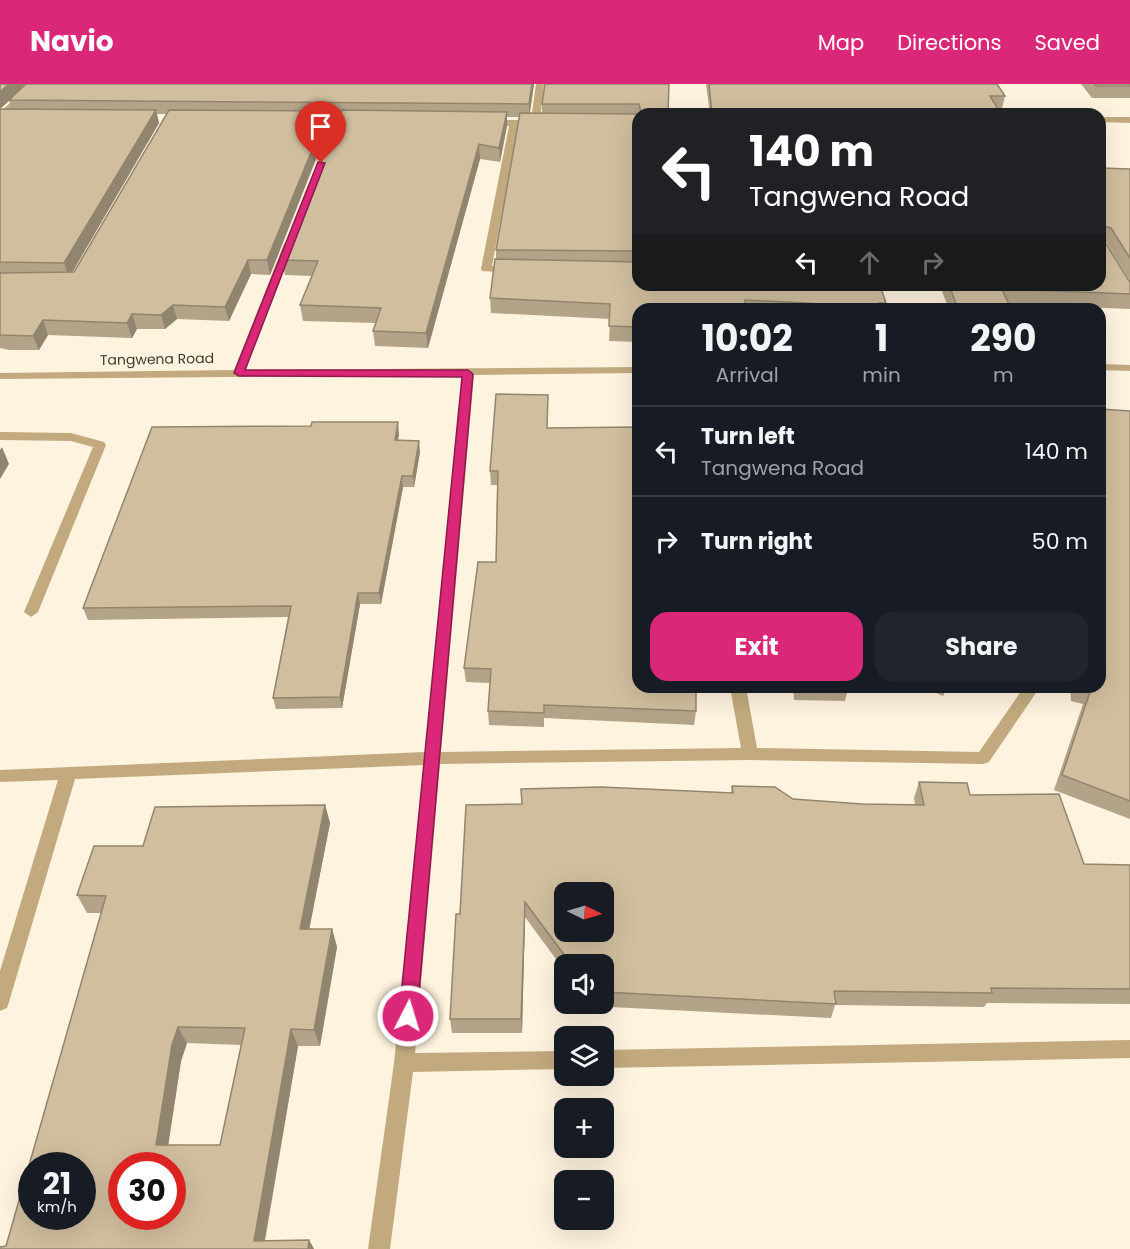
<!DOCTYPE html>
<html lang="en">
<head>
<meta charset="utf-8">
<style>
  body { margin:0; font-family:Poppins,sans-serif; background:#20242c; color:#f1f3f6; height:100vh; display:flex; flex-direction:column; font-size:22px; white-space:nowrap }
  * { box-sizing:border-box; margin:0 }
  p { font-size:20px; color:#9ea1a6 }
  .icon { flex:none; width:33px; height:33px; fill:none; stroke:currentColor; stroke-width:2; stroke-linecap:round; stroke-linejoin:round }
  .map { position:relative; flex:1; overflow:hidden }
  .details { position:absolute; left:632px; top:219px; width:474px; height:390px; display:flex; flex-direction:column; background:#171b24; border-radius:18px; box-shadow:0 6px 24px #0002 }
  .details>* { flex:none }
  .banner { position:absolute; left:632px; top:24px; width:474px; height:183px; border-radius:18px; box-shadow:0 6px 24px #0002; background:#202124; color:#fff; overflow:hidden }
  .needle { width:39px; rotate:95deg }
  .fabs { position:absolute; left:554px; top:798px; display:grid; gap:12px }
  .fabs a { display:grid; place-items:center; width:60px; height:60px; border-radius:12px; background:#171b24; box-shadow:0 6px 24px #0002; font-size:30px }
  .speed { position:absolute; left:18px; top:1068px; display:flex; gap:12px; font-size:30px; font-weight:700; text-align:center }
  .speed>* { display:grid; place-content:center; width:78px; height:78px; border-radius:50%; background:#171b24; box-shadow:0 6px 24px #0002; line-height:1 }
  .speed small { font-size:15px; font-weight:400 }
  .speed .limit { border:9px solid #d22; background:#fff; color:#111 }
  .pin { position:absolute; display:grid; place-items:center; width:51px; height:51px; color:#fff; margin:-62px -26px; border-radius:50% 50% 50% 0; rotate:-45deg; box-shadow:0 0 6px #0007 }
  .pin .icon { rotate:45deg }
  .me { position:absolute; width:66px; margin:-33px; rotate:5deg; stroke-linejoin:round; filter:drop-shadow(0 0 4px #0008) }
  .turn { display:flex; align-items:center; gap:21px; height:126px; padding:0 18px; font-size:27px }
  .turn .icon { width:78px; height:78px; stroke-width:2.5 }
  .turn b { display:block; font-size:42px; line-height:51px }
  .lanes { display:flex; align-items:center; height:57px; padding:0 18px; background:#0003; justify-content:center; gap:30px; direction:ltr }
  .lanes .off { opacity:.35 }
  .eta { display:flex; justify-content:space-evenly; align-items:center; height:102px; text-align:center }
  .eta b { font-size:36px; font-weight:700; line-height:42px }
  .cta { display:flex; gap:12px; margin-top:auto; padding:12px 18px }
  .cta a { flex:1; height:69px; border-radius:18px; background:#db2777; color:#fff; font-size:24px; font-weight:700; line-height:69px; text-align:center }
  .cta a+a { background:#20242c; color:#f1f3f6 }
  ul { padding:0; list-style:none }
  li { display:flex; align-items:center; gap:18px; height:90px; padding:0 18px; border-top:2px solid #363941 }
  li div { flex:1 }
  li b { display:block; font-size:22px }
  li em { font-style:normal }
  header { display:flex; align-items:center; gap:36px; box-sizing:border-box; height:84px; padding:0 30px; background:#db2777; color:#fff }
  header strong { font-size:28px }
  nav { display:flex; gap:33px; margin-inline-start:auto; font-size:21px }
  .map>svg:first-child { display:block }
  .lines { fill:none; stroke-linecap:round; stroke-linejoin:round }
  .minor { fill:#c2aa7e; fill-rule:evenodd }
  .wall { fill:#b3a388; fill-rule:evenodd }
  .shaded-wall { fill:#92856f }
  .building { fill:#d0be9e; stroke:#92856f; stroke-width:1.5; fill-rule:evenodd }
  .route { fill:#db2777; stroke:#8e194d; stroke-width:1.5 }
  .labels { text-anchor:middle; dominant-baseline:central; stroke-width:5; stroke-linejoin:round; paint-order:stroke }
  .far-street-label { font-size:14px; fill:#40392c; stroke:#fef3df }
</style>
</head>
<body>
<header>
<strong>Navio</strong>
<nav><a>Map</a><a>Directions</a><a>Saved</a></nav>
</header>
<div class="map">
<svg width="1130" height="1165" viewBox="0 0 1130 1165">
  <rect width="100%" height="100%" fill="#fef3df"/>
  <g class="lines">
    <path class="minor" d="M31 0H40L0 36V28Z
      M536 0H544L540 37 543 39 539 42H518L492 182 514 183 519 186 514 189 482 187 481 185 509 42H488L484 39 488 36H531Z
      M1130 33V39L1100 38V33Z
      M289 157 294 160 246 286 638 283V289L474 291 441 668 741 664 730 603H746L757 664 979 668 1024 603H1040L989 678 983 680 750 676 440 680 415 969 564 967V985L413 988 390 1165H368L394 979 424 681 75 695 9 918 7 924 0 927V887L58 696 0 698V686L425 668 462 291 0 295V289L234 286 284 160Z
      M1100 280 1130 281V287L1100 286Z
      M0 348 71 349 104 358 106 361 38 528 31 533 24 528 93 363 71 357 0 356Z
      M1130 956V974L603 984V966Z"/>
  </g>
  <path class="wall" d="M0 0H534L530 29H542V20L669 0 668 30H638V201L886 219 884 225H638V258L609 257 610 235 491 229 490 214 496 175V166L519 33H507V42L500 78 480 75 428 264 375 262 373 247 376 239 303 237 300 221 312 192 285 191 282 176 340 31H328L330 40 270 191 251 190 229 237 177 235 165 245H137L132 254 48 251 39 266H9L0 264V25H12L9 16 0 25ZM157 30H167L74 188H72L159 39Z
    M706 0H997L1005 12 1002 24H998L1001 30H710Z
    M1081 0H1130V14H1092Z
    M1100 84 1130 85V197L1106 158H1105L1130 210V225L1008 220 1011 225H949L941 205 942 201H1100Z
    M1100 325 1130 327V735L1054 706 1083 620 1071 617 1070 603H1100Z
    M311 342 399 350 398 356 420 368 414 403H403L381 520H360L342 624 276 625 273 614 288 533 88 536 83 524Z
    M548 344 638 603 696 627 694 641 544 634V643L489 641 488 627 490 599 466 598 464 584 496 478 497 401H491L490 387Z
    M793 603H848V604L845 617 794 616Z
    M923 603H948L943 612Z
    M919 698 970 711 1084 780 1130 781V920L987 919 984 923 835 921 831 934 591 922 589 920H603V880H564V886L525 833 522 949H452L450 935 460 830 522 720 731 709 732 702 793 715 862 720H915L914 714Z
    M325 721 330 739 309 845H332L337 863 320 962H298L265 1157 309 1156 314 1165H0L6 1162 101 829H87L77 811 143 762ZM187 959 241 961 220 1061H168L181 977Z"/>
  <path class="shaded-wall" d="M9 0H28L0 25V8Z
    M532 0H534L529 33V20Z
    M156 26 159 39 69 194 64 179Z
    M328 27 330 40 270 191 267 176Z
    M507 28V42L500 78 499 64Z
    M479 60 480 75 428 264 426 249Z
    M248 176 251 190 229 237 225 223Z
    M173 221 177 235 165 245 161 231Z
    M132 230 137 245 132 254 127 239Z
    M43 236 48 251 39 266 33 252Z
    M398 338 399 350 396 368 395 356Z
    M419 357 420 368 414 403 413 392Z
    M2 363 9 380 0 395V366Z
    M402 392 403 403 381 520 379 509Z
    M358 509 360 520 342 624 340 613Z
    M325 721 330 739 306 862 300 845Z
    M525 818V833L522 949 521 935Z
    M332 845 337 863 320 962 314 946Z
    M178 943 187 959 181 977 166 1076 156 1061 172 961Z
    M291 945 298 962 263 1165 254 1157Z
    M309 1156 314 1165H308Z"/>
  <path class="building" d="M0 0H9L0 8Z
    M26 0H532L529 20 9 16Z
    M545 0H669L668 30H639L641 28 639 20H542Z
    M709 0H997L1005 12H990L1001 30H712Z
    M1095 0H1130V2H1096Z
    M0 25 156 26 64 179 0 178Z
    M169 26 328 27 267 176H248L225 223 173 221 161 231 132 230 127 239 43 236 33 252 0 251V189L74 188Z
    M342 26 507 28 499 64 479 60 426 249 373 247 381 224 300 221 318 177 282 176Z
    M520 29 638 30V167L496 166Z
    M1100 84 1130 85V174L1111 144 1104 142 1103 155 1129 197H1130V210L1002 205 1011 225H958L949 201H1100Z
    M495 175 638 178V201H880L886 219H879L881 225H844L843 221 745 216V225H638V243L609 242 610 220 490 214Z
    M496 310 548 311 547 344 637 343 638 603H696V627L544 621V629L488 627 491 585 464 584 478 478H496L498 387H490Z
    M1100 325 1130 327V717L1062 691 1091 605 1082 603H1100V336H1101L1100 331Z
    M312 338H398L395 356 419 357 413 392H402L379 509H358L340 613 273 614 291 522 83 524 152 343 311 342Z
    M821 603H848V604Z
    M919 698 967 699 970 711 1059 710 1084 780 1130 781V905L991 904 992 909 834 907 836 920 603 908V880H571L525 818 521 935H450L456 830H460L466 721 522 720 521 705 601 703 733 709 732 702 775 703 793 715 862 720 924 721ZM564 808H603V848H564Z
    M325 721 300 845H332L314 946 291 945 254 1157 309 1156 308 1165H0V1163L6 1162 106 812 77 811 94 762H143L155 723ZM178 943 245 944 220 1061H156L172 961ZM32 1082H82V1132H32ZM122 1082H172V1132H122Z"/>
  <path class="route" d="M318 78 325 79 245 286H468L473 290 417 932 414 938 408 940 402 938 399 932 462 293 239 292 234 289Z"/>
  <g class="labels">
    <g class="far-street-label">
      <text transform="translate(157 275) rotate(-1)">Tangwena Road</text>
    </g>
  </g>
</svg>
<div class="fabs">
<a><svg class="needle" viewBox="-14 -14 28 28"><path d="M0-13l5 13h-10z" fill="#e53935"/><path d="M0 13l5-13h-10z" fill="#9ea1a6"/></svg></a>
<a><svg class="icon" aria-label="sound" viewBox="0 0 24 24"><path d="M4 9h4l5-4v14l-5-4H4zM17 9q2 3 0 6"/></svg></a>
<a><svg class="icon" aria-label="layers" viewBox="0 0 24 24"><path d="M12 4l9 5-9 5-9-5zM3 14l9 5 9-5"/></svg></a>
<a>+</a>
<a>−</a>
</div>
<div class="speed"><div>21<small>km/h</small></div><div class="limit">30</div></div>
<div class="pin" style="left:321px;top:79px;background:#d93025"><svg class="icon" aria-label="arrive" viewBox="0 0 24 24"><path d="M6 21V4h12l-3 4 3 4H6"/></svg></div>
<svg class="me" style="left:408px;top:932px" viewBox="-20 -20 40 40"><circle r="17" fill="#db2777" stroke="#fff" stroke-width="3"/><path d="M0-11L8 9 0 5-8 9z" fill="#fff"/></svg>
<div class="banner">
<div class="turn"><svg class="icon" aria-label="left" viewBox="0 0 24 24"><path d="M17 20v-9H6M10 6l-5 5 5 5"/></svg><div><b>140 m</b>Tangwena Road</div></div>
<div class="lanes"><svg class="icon" aria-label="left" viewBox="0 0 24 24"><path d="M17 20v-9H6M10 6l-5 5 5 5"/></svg><svg class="icon off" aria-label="ahead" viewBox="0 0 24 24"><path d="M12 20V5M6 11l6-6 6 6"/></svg><svg class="icon off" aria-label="right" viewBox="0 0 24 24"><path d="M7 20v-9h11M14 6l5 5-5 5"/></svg></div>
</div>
<section class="details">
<div class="eta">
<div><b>10:02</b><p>Arrival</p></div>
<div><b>1</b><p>min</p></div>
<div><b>290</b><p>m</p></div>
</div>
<ul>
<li><svg class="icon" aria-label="left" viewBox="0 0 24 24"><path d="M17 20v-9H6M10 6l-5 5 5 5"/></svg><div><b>Turn left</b><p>Tangwena Road</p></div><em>140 m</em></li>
<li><svg class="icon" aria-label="right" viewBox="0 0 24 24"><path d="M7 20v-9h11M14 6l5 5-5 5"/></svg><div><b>Turn right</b></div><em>50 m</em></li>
</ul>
<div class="cta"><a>Exit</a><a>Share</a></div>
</section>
</div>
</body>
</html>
